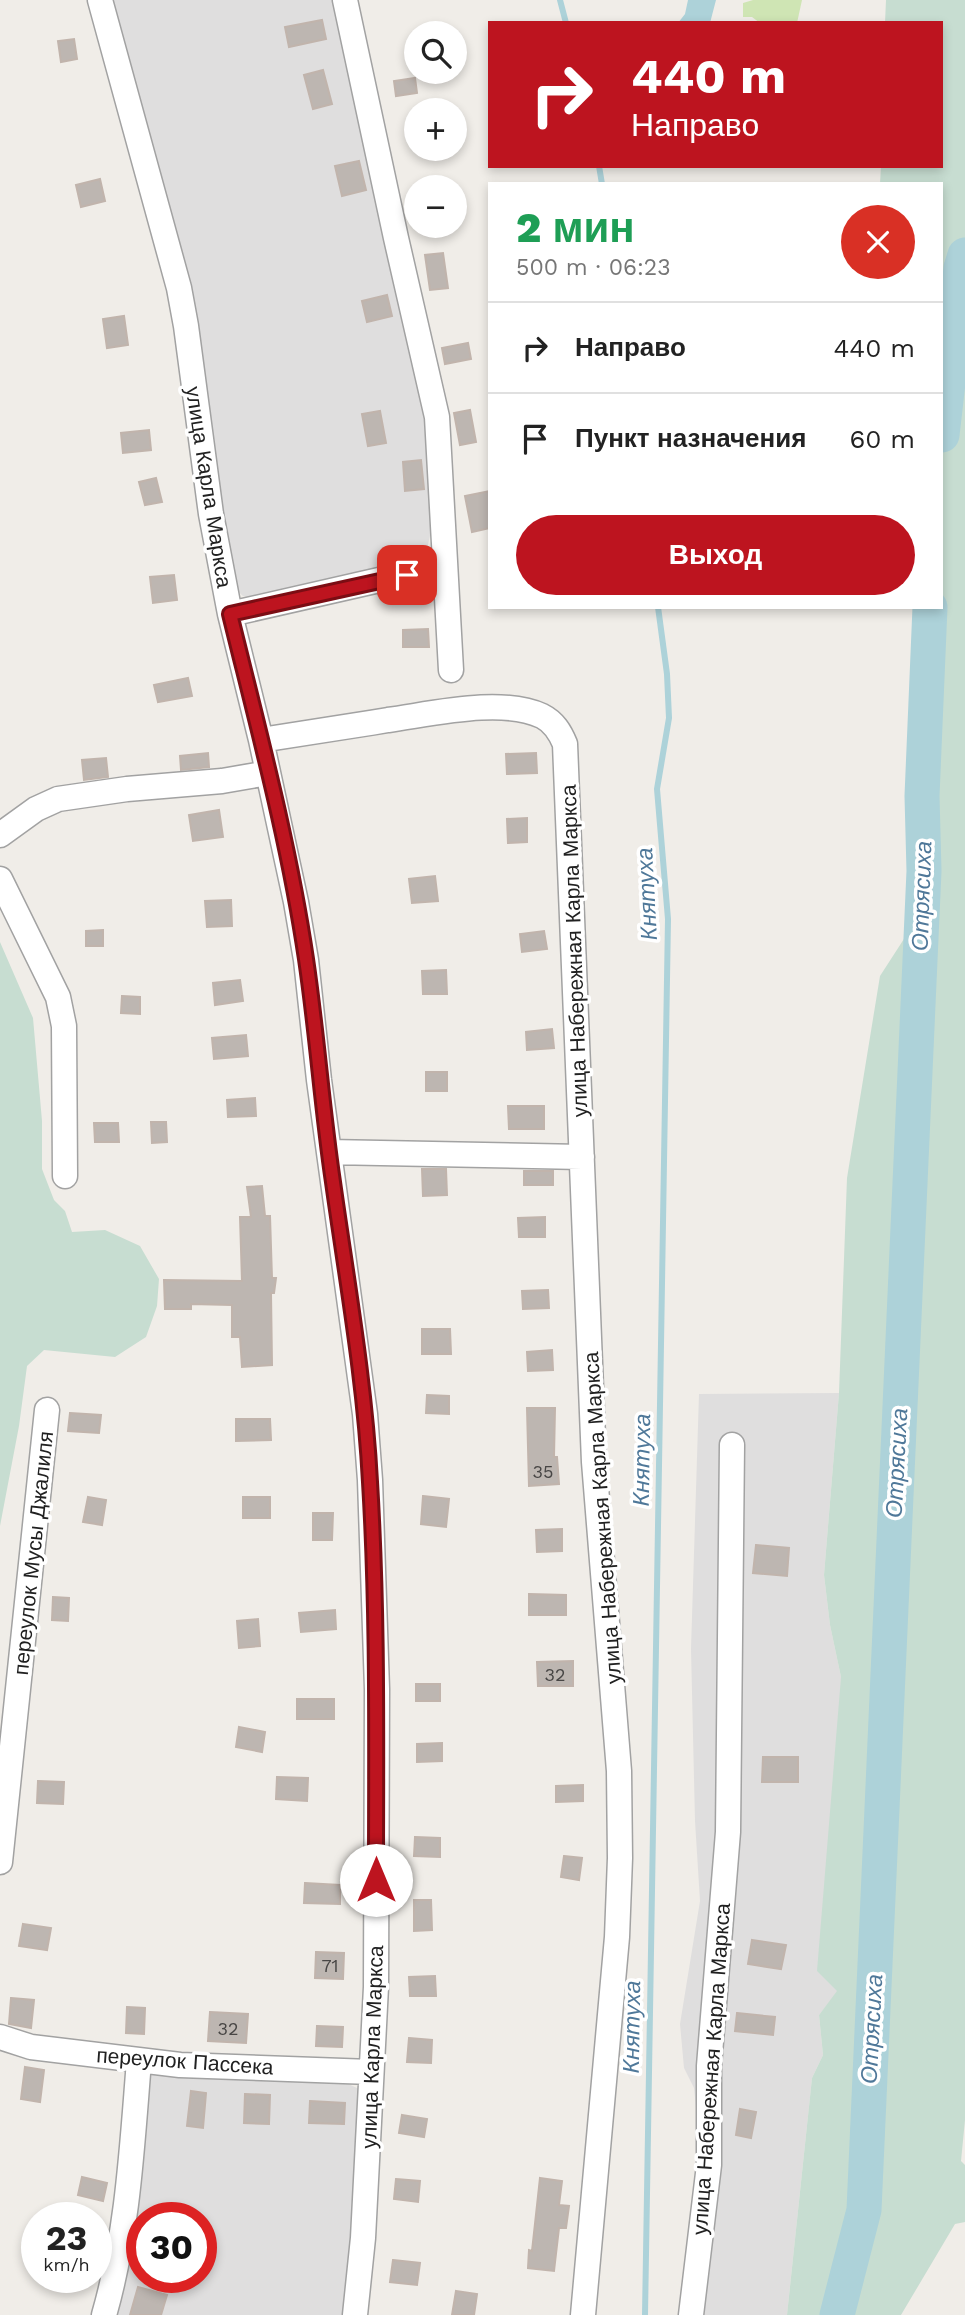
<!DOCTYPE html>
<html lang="ru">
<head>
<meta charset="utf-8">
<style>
  body { margin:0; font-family:"Work Sans",sans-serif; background:#f6f6f6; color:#222; height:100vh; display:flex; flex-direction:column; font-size:26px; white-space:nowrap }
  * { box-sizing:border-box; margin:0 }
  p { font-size:23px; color:#767676 }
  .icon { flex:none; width:38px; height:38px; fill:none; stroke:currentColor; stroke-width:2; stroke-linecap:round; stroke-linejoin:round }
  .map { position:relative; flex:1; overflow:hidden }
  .sheet { position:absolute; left:488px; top:182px; width:455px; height:427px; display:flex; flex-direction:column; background:#fff; border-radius:0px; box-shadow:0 4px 10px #0003 }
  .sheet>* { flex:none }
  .banner { position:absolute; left:488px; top:21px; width:455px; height:147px; border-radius:0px; box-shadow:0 4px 10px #0003; background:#bd141f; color:#fff; overflow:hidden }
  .fabs { position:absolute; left:404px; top:21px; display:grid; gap:14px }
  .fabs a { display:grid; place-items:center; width:63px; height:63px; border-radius:50%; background:#fff; box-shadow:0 4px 10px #0003; font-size:35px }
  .speed { position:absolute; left:21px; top:2202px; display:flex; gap:14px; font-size:35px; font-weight:700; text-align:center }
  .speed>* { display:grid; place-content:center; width:91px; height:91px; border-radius:50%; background:#fff; box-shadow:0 4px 10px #0003; line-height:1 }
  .speed small { font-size:18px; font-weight:400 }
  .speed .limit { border:10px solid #d22; background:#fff; color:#111 }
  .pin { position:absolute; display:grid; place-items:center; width:60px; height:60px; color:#fff; margin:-30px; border-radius:14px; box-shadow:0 4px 10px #0006 }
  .me { position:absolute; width:77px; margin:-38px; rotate:0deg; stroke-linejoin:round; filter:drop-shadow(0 0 5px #0008) }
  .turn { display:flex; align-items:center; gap:24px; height:147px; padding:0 28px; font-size:32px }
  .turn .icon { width:91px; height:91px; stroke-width:2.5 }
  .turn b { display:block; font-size:49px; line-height:60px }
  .round { display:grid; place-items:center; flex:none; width:74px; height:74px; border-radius:37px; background:#f6f6f6 }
  .headline { display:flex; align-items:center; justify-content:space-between; height:119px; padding:0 28px }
  h1 { font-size:42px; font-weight:800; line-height:52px; color:#1e9e55 }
  .primary-button { display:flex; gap:14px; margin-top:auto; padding:14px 28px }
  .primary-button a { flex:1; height:80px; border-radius:42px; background:#bd141f; color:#fff; font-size:28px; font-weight:800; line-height:80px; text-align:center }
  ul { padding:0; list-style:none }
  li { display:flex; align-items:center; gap:21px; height:91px; padding:0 28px; border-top:2px solid #e0e0e0 }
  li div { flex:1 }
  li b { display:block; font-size:26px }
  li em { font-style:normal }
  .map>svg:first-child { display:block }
  .residential { fill:#dfdede; fill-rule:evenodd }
  .grass { fill:#cfe5b4 }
  .wetland { fill:#c7ddd1 }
  .water { fill:#add2d9 }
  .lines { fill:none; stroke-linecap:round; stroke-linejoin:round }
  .stream { stroke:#add2d9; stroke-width:6 }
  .river { stroke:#add2d9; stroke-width:35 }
  .building { fill:#bdb6b1; stroke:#c1b4ac; stroke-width:2 }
  .minor-casing { stroke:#a2a2a2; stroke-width:27 }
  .minor { stroke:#fff; stroke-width:24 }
  .route-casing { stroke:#7b0d14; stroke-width:18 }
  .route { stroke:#bd141f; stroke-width:12 }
  .labels { text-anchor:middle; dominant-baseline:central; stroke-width:7; stroke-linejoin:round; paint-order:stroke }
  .number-label { font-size:18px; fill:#484645 }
  .street-label { font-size:21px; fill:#212121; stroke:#fff }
  .water-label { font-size:23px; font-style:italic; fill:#4f7899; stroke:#fff }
</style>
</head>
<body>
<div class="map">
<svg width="965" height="2315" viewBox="0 0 965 2315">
  <rect width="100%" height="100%" fill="#f0ede8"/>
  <path class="residential" d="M108 0H336L432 421V527L427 549 414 561 262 600 243 596 232 586Z
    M839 1393 824 1575 830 1625 841 1677 838 1991 819 2015 823 2055 812 2078 787 2315H679L700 2146 694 2088 684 2068 680 2024 700 1901 695 1821 691 1649 699 1394Z
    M146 2067 342 2081 359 2089 363 2102 346 2315H110ZM142 2217H201V2277H142Z"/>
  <path class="grass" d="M753 0H802L797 23H760L752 17H743V3Z"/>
  <path class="wetland" d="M886 0H965V2120L961 2161 965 2165V2222L955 2224 901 2315H787L812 2078 823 2055 819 2015 837 1991 817 1971 841 1677 830 1625 824 1575 839 1393 847 1178 880 976 922 911 924 871 941 710 915 607H942V184H880L881 166H942V23H885Z
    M0 942 33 1018 42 1121V1169L54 1200 65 1211 72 1232 105 1230 140 1246 159 1279 157 1306 146 1337 115 1357 44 1350 27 1366 19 1426 0 1526Z"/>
  <path class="water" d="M688 0H716L710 23H678L685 14Z"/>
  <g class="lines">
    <path class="stream" d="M560 0 566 23
      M599 166 602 184
      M645 2315 668 919 657 789 669 718 667 674 658 607"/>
    <path class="river" d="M942 435 961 268 965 255
      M837 2315 864 2210 924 871 922 796 930 607"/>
  </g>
  <path class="building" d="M322 20 326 39 289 47 285 27Z
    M74 39 77 59 61 62 58 41Z
    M323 70 332 104 313 109 304 75Z
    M415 78 417 93 396 96 394 81Z
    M359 161 366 190 342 196 335 166Z
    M100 179 105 201 81 207 76 185Z
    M443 253 448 288 430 290 425 255Z
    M387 295 392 316 367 322 362 301Z
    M124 316 128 345 107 348 103 319Z
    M468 343 471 359 445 364 442 348Z
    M470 410 476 442 460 445 454 413Z
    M380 411 386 443 368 446 362 414Z
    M149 430 151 450 123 453 121 433Z
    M421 460 424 489 405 491 403 462Z
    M156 478 162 502 145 505 139 482Z
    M490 491V528L472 532 465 496Z
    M174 575 177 600 153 603 150 577Z
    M428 629 429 647H403V630Z
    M188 678 192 696 158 702 154 685Z
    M208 753 209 767 181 770 180 756Z
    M536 753 537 773 507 774 506 754Z
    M106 758 108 777 84 780 82 760Z
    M219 810 223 837 193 841 189 815Z
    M527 818V842L508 843 507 819Z
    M435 876 438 901 412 903 409 879Z
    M231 900 232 926 207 927 205 901Z
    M103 930V946H86V931Z
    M544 931 547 949 522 952 520 934Z
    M446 970 447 994H423L422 971Z
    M240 980 243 1001 215 1005 213 983Z
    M122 996 140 997V1014L121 1013Z
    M552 1029 554 1048 527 1050 526 1032Z
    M246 1035 248 1056 214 1059 212 1038Z
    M426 1072H447V1091H426Z
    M255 1098 256 1116 228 1117 227 1100Z
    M508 1106H544V1129H509Z
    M151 1122H166L167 1142 152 1143Z
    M94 1123H118L119 1142H95Z
    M422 1169H446L447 1195 423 1196Z
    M524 1171H553V1185H524Z
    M262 1186 265 1216H270L272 1278H276L274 1293H271L272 1365 242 1367 240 1337H232V1305L191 1304V1309H165L164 1280 242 1281 240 1217H251L247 1187Z
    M545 1217V1237H519L518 1218Z
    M548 1290 549 1308 523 1309 522 1291Z
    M422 1329H450L451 1354H422Z
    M552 1350 553 1370 528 1371 527 1352Z
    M427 1395 449 1396V1414L426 1413Z
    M527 1408H555L554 1457H557L559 1484 529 1486Z
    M70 1413 101 1415 99 1433 68 1431Z
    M236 1419H270L271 1440 236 1441Z
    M423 1496 449 1499 446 1527 421 1524Z
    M88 1497 106 1500 102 1525 83 1522Z
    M243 1497H270V1518H243Z
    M313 1513H333L332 1540H313Z
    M562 1529V1551L537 1552 536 1530Z
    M756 1545 789 1548 787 1576 753 1573Z
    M529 1594 566 1595V1615H529Z
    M53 1597 69 1598 68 1621 52 1620Z
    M335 1610 336 1629 301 1632 299 1613Z
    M258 1619 260 1646 239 1648 237 1621Z
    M573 1661V1686H538L537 1662Z
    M416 1684H440V1701H416Z
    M297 1699H334V1719H297Z
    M239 1727 265 1732 262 1752 236 1747Z
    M442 1743V1761L417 1762V1744Z
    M763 1757H798V1782H762Z
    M277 1777 308 1778 307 1801 276 1799Z
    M38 1781 64 1782 63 1804 37 1803Z
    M583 1785V1801L556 1802V1786Z
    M415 1837 440 1838V1857L414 1856Z
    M564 1856 582 1858 579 1880 561 1877Z
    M305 1883 340 1885V1904L304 1903Z
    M414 1900H431L432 1930 414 1931Z
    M23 1924 51 1928 47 1950 19 1946Z
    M752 1940 786 1945 781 1969 748 1964Z
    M316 1952 344 1953 343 1979 315 1978Z
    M435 1976 436 1996H410L409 1977Z
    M11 1998 34 2000 31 2028 9 2024Z
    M127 2007 145 2008 144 2034 126 2033Z
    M210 2012 248 2014 246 2043 208 2041Z
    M737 2013 775 2017 773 2035 735 2031Z
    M317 2026 343 2027 342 2047 316 2046Z
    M409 2038 432 2040 431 2063 407 2062Z
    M25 2067 44 2070 40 2102 21 2099Z
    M191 2091 206 2093 203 2128 187 2126Z
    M245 2094 270 2095 269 2124 244 2123Z
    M310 2101 345 2103 344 2124 309 2123Z
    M740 2109 756 2112 751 2138 736 2135Z
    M402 2115 427 2119 424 2137 399 2133Z
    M82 2177 107 2183 103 2201 78 2195Z
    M540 2178 562 2181 559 2205 569 2206 566 2228H559L554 2271 528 2268 529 2250 532 2251Z
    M396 2179 420 2181 418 2202 394 2199Z
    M393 2260 420 2263 417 2285 390 2282Z
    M138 2287 167 2295 161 2315H130Z
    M456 2291 477 2294 474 2315H452Z"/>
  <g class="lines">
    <g class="minor-casing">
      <path id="minor" d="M100 0 179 288 186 326 211 514 230 614 261 740 296 902 306 960 319 1080 365 1414 370 1480 377 1689 376 1987 363 2238 355 2315
        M345 0 396 238 437 417 451 670
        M230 614 445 565
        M261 740C304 733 346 727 388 720 432 714 501 697 542 716 554 722 560 732 565 744L594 1462 619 1771 620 1858 617 1937 583 2315
        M0 835 36 809 58 799 127 789 222 781 268 773
        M0 879 58 997 64 1026 65 1176
        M329 1152 582 1157
        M0 1862 47 1410
        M0 2037 31 2047 180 2065 371 2072
        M104 2315C128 2232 132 2146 139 2061
        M691 2315 709 2165V2066L728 1832 732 1445"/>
    </g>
    <use href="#minor" class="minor"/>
  </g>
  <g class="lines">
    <g class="route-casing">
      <path id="route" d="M376 1880C376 1747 378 1615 370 1482 365 1382 347 1282 333 1182 322 1108 317 1033 306 959 289 843 258 728 230 614L407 575"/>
    </g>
    <use href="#route" class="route"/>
  </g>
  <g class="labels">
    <g class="number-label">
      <text x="543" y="1471">35</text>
      <text x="555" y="1674">32</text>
      <text x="330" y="1965">71</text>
      <text x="228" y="2028">32</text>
    </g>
    <g class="street-label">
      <text transform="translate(209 487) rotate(81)">улица Карла Маркса</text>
      <text transform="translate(574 951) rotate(-92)">улица Набережная Карла Маркса</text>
      <text transform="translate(602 1518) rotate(-94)">улица Набережная Карла Маркса</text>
      <text transform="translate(33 1553) rotate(-84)">переулок Мусы Джалиля</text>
      <text transform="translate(372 2047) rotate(-88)">улица Карла Маркса</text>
      <text transform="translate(185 2061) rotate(4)">переулок Пассека</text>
      <text transform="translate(711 2069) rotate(-86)">улица Набережная Карла Маркса</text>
    </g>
    <g class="water-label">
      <text transform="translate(647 894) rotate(-93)">Княтуха</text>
      <text transform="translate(922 896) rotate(-88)">Отрясиха</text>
      <text transform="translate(642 1460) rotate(-89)">Княтуха</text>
      <text transform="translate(897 1463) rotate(-87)">Отрясиха</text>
      <text transform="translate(632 2027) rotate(-89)">Княтуха</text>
      <text transform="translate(872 2029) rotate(-87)">Отрясиха</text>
    </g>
  </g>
</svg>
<div class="fabs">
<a><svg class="icon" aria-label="search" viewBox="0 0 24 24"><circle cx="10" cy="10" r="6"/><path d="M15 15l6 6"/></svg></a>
<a>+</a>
<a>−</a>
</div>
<div class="speed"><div>23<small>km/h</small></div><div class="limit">30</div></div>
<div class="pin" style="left:407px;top:575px;background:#d93025"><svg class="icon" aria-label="arrive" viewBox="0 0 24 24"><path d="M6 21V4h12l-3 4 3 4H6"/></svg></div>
<svg class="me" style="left:376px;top:1880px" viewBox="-20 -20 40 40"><circle r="19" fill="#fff"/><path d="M0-13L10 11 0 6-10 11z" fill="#bd141f"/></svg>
<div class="banner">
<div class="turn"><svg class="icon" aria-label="right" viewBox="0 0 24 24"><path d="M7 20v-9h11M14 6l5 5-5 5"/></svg><div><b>440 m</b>Направо</div></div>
</div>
<section class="sheet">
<div class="headline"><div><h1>2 мин</h1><p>500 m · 06:23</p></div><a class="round" style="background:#d93025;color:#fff"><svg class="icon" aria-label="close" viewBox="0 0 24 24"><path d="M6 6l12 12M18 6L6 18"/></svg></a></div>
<ul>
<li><svg class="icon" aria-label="right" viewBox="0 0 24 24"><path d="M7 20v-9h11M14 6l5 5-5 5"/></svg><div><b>Направо</b></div><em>440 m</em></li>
<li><svg class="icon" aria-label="arrive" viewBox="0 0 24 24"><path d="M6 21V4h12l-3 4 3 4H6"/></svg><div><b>Пункт назначения</b></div><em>60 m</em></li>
</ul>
<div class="primary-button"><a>Выход</a></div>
</section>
</div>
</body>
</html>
